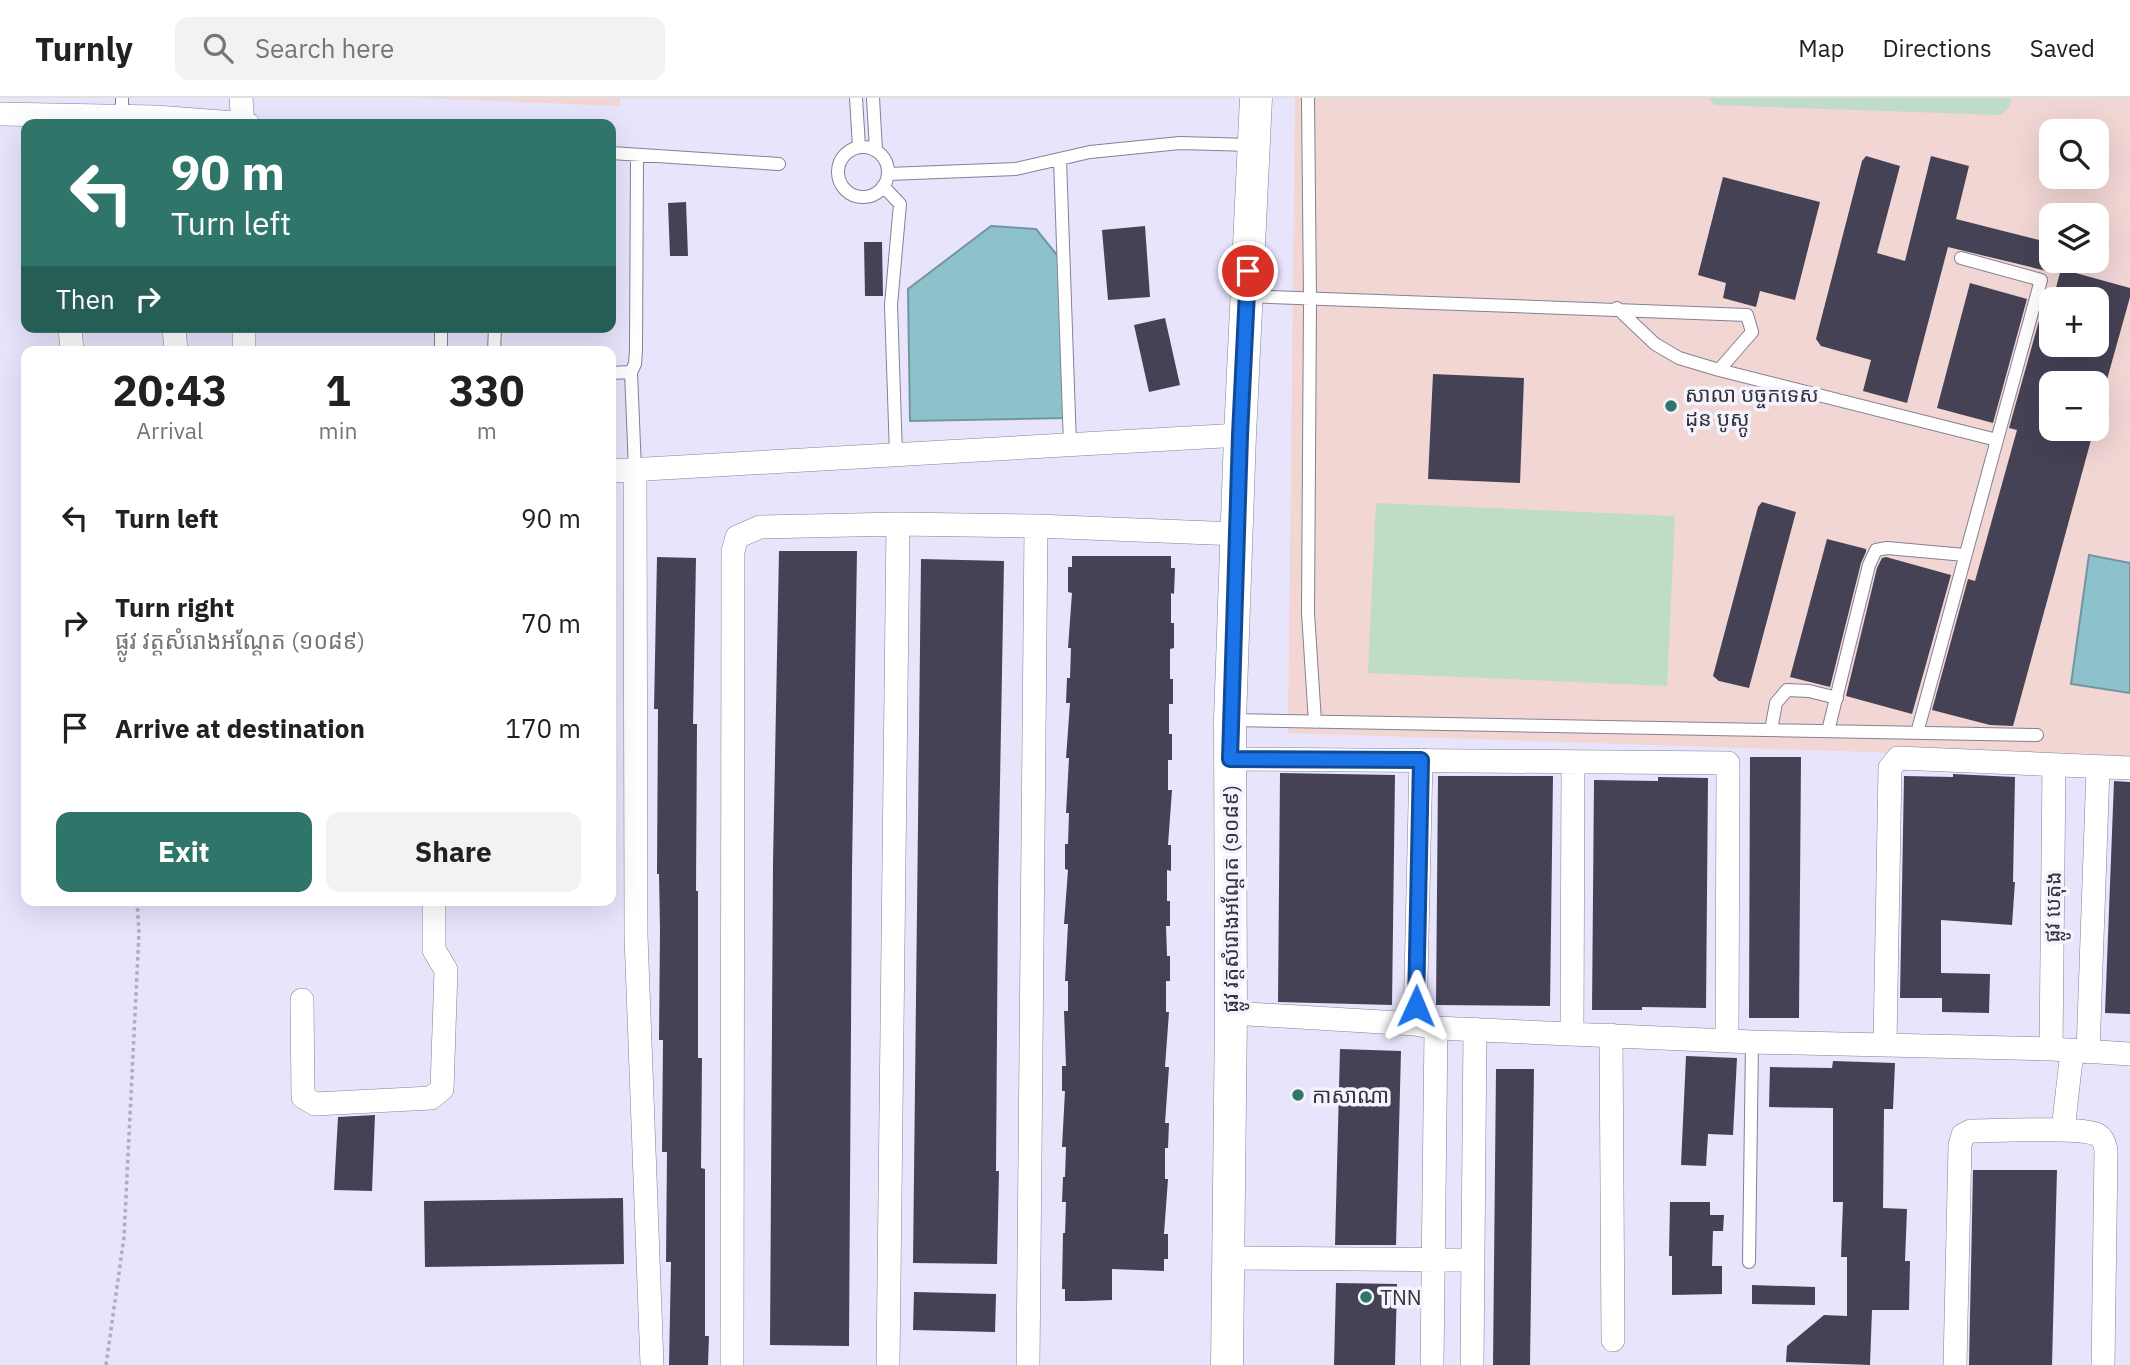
<!DOCTYPE html>
<html lang="en">
<head>
<meta charset="utf-8">
<style>
  body { margin:0; font-family:"IBM Plex Sans","Noto Sans Khmer",sans-serif; background:#f2f2f2; color:#202124; height:100vh; display:flex; flex-direction:column; font-size:26px; white-space:nowrap }
  * { box-sizing:border-box; margin:0 }
  p { font-size:23px; color:#757577 }
  .icon { flex:none; width:38px; height:38px; fill:none; stroke:currentColor; stroke-width:2; stroke-linecap:round; stroke-linejoin:round }
  .map { position:relative; flex:1; overflow:hidden }
  .side { position:absolute; left:21px; top:248px; width:595px; height:560px; display:flex; flex-direction:column; background:#fff; border-radius:14px; box-shadow:0 7px 28px #0002 }
  .side>* { flex:none }
  .top-card { position:absolute; left:21px; top:21px; width:595px; height:214px; border-radius:14px; box-shadow:0 7px 28px #0002; background:#307569; color:#fff; overflow:hidden }
  .controls { position:absolute; left:2039px; top:21px; display:grid; gap:14px }
  .controls a { display:grid; place-items:center; width:70px; height:70px; border-radius:14px; background:#fff; box-shadow:0 7px 28px #0002; font-size:35px }
  .pin { position:absolute; display:grid; place-items:center; width:60px; height:60px; color:#fff; margin:-30px; border:4px solid #fff; border-radius:50%; box-shadow:0 2px 7px #0007 }
  .me { position:absolute; width:77px; margin:-38px; rotate:1deg; stroke-linejoin:round; filter:drop-shadow(0 0 5px #0008) }
  .turn { display:flex; align-items:center; gap:24px; height:147px; padding:0 35px; font-size:32px }
  .turn .icon { width:91px; height:91px; stroke-width:2.5 }
  .turn b { display:block; font-size:49px; line-height:60px }
  .then { display:flex; align-items:center; height:66px; padding:0 35px; background:#0003; gap:14px; font-size:26px }
  .eta { display:flex; justify-content:space-evenly; align-items:center; height:119px; text-align:center }
  .eta b { font-size:42px; font-weight:800; line-height:49px }
  .primary-button { display:flex; gap:14px; margin-top:auto; padding:14px 35px }
  .primary-button a { flex:1; height:80px; border-radius:14px; background:#307569; color:#fff; font-size:28px; font-weight:800; line-height:80px; text-align:center }
  .primary-button a+a { background:#f2f2f2; color:#202124 }
  ul { padding:0; list-style:none }
  li { display:flex; align-items:center; gap:21px; height:105px; padding:0 35px }
  li div { flex:1 }
  li b { display:block; font-size:26px }
  li em { font-style:normal }
  header { display:flex; align-items:center; gap:42px; box-sizing:border-box; height:98px; padding:0 35px; background:#fff; border-bottom:2px solid #e0e0e0 }
  header strong { font-size:33px }
  nav { display:flex; gap:38px; margin-inline-start:auto; font-size:24px }
  .search { width:490px; height:63px; background:#f2f2f2; display:flex; align-items:center; gap:18px; box-sizing:border-box; padding:0 24px; border-radius:14px; color:#757577; font-size:26px }
  .map>svg:first-child { display:block }
  .education { fill:#f1d6d4; fill-rule:evenodd }
  .green { fill:#bedcc6 }
  .water { fill:#8dc1cb; stroke:#7296a0; stroke-width:2 }
  .building { fill:#464256 }
  .lines { fill:none; stroke-linecap:round; stroke-linejoin:round }
  .service-casing { stroke:#848096; stroke-width:14 }
  .minor-casing { stroke:#848096; stroke-width:24 }
  .secondary-casing { stroke:#848096; stroke-width:33 }
  .path { stroke:#b0adc0; stroke-width:3.5; stroke-dasharray:3.5 3.5; stroke-linecap:butt }
  .service { stroke:#fff; stroke-width:12 }
  .minor { stroke:#fff; stroke-width:23 }
  .secondary { stroke:#fff; stroke-width:32 }
  .route-casing { stroke:#114b97; stroke-width:18 }
  .route { stroke:#1a73e8; stroke-width:12 }
  .poi-dot { fill:#307569; stroke:#f5f3fd; stroke-width:2.5 }
  .labels { text-anchor:middle; dominant-baseline:central; stroke-width:7; stroke-linejoin:round; paint-order:stroke }
  .poi-label { font-size:21px; fill:#34323b; stroke:#f5f3fd; text-anchor:start }
  .street-label { font-size:21px; fill:#34323b; stroke:#f5f3fd }
</style>
</head>
<body>
<header>
<strong>Turnly</strong>
<div class="search"><svg class="icon" aria-label="search" viewBox="0 0 24 24"><circle cx="10" cy="10" r="6"/><path d="M15 15l6 6"/></svg>Search here</div>
<nav><a>Map</a><a>Directions</a><a>Saved</a></nav>
</header>
<div class="map">
<svg width="2130" height="1267" viewBox="0 0 2130 1267">
  <rect width="100%" height="100%" fill="#e8e4fc"/>
  <path class="education" d="M420 0H620V8Z
    M1295 0H2130V658L2049 660 1288 635ZM2051 33H2096V79H2051ZM2051 117H2096V163H2051ZM2051 201H2096V247H2051ZM2051 285H2096V331H2051Z"/>
  <path class="green" d="M1709 0H2011L2010 8 2001 17 1715 7Z
    M1376 405 1675 418 1667 588 1368 575Z"/>
  <path class="water" d="M991 128 1036 131 1061 162 1065 320 910 323 908 191Z
    M2089 457 2130 465V595L2071 586Z"/>
  <path class="building" d="M1866 58 1900 68 1877 155 1905 163 1931 58 1969 68 1956 121 2051 145V174L1948 149 1907 305 1863 293 1871 262 1821 248 1816 241 1862 63Z
    M1723 79 1820 104 1795 202 1760 193 1756 209 1723 200 1726 185 1698 177Z
    M686 104 688 158H670L668 105Z
    M1145 128 1150 199 1108 202 1102 132Z
    M864 144H882L883 198H865Z
    M2061 171 2130 190V199L2106 285H2051V331H2094L2013 628 1990 627 1932 612 1968 481 1975 483 2017 332 2009 330 2044 205 2051 207V247H2096V201H2053Z
    M1970 185 2027 201 1993 325 1937 310Z
    M1165 220 1180 287 1149 294 1134 227Z
    M1433 276 1524 280 1520 385 1428 381Z
    M1762 404 1796 414 1749 590 1719 583 1713 578 1758 409Z
    M1827 441 1866 451V454L1861 465 1830 589 1790 579Z
    M779 453H857L852 770 849 1248 770 1247 773 766Z
    M1072 458H1171V470H1175L1174 496 1171 495V525H1174V550L1170 551V581H1173V606H1169V636H1172V662H1168V692H1172L1168 747H1171V773L1167 772V803H1170V828H1166L1167 858H1170V883H1166V914H1169L1165 969H1169L1165 1025H1169L1168 1050H1165V1081H1168L1164 1136H1168V1161H1164V1173L1112 1171V1202L1084 1203H1065V1191H1062L1063 1135H1065L1066 1104H1062L1063 1079H1065L1066 1049H1062L1065 993H1062V968H1066L1064 913H1068V883H1065L1068 826H1064L1068 772 1065 771V746H1068L1069 715H1066L1069 660H1066L1070 605H1066L1067 580H1070L1071 550H1068L1072 495 1068 494V469H1072Z
    M657 459 696 460 693 626H697L696 793H698V960H702L701 1070 705 1071V1238H709L708 1267H669L671 1164H666L667 1054H662L663 942H659L660 831 659 776H657L658 611H654Z
    M1886 459 1951 477 1912 616 1846 598 1877 470 1882 460Z
    M921 461 1004 463 998 795 996 1073H999L997 1166 913 1165Z
    M1750 659H1801L1799 920H1749Z
    M1280 675 1395 677 1392 907 1278 904Z
    M1953 676 2015 679 2013 784H2015L2012 827 1941 822V875L1990 876 1989 915 1942 914V900H1900L1904 678 1953 679Z
    M1438 678H1553L1550 908 1436 907Z
    M1658 679 1708 680 1706 910 1642 909V912H1592L1594 682 1658 683Z
    M2114 683 2130 684V916L2105 915Z
    M1340 951 1401 953 1396 1147H1335Z
    M1686 958 1737 960 1733 1037 1708 1036 1706 1068 1681 1067Z
    M1833 963 1895 965 1893 1011H1884L1883 1110 1907 1111 1905 1163H1910L1909 1212H1872L1870 1267 1786 1264 1787 1248 1824 1217 1847 1218V1159H1841L1843 1104H1833V1010L1769 1009 1770 969 1832 970Z
    M1496 971H1534L1530 1267H1493Z
    M375 1017 372 1093 334 1092 338 1019Z
    M1973 1072H2057L2052 1267H1969Z
    M623 1100 624 1166 425 1169 424 1103Z
    M1670 1104H1710V1117H1724L1723 1133H1713L1712 1168H1722V1196L1672 1197V1158H1669Z
    M1336 1185 1397 1186 1395 1267H1334Z
    M1752 1187 1815 1189V1207L1752 1206Z
    M914 1194 996 1196 995 1234 913 1232Z"/>
  <g class="lines">
    <g class="service-casing">
      <path id="service" d="M856 0 859 49
        M873 0 876 52
        M1308 0 1310 202 1308 515 1315 624
        M122 18V0
        M838 74a25 25 0 1 1 50 0a25 25 0 1 1-50 0Z
        M611 55 779 66
        M1060 61 1070 347
        M888 76 1016 71 1090 54 1180 45 1252 47
        M883 88 900 106 891 207 896 357
        M1961 160 2041 182 1997 342
        M1246 198 1747 217 1752 234 1719 272
        M1617 210 1655 246 1679 260 1719 272 1997 342 1917 635
        M441 229V254
        M494 254 495 229
        M611 275 631 274
        M635 372 631 274 635 266 636 251 637 57
        M1232 622 2037 637
        M1771 632 1776 605 1787 592 1809 593 1837 600
        M1828 633 1869 467 1876 452 1887 450 1965 457
        M1749 1164 1752 944"/>
    </g>
    <g class="minor-casing">
      <path id="minor" d="M241 0 243 26
        M0 16 156 19 248 26
        M70 229 72 254
        M174 229 176 254
        M244 229V254
        M635 372 636 837 652 1267
        M611 373 1240 337
        M1230 661 1728 665 1727 942
        M302 902 303 999 315 1006 431 1000 442 991 446 872 434 852V803
        M1231 915 1415 926 1436 930 1752 944 2051 951 2130 956
        M1415 926 1421 662
        M1572 936 1573 664
        M1611 937 1613 1242
        M1885 945 1890 670 1898 660 2130 670
        M2051 951 2054 668
        M2088 954 2098 671
        M2063 1032 2072 953
        M1229 1160 1473 1162
        M732 1267 733 453 737 439 760 429 898 426 1036 428 1237 436
        M888 1267 898 426
        M1028 1267 1036 428
        M1432 1267 1436 930
        M1472 1267 1475 931
        M1955 1267 1960 1047 1963 1037 1971 1033C1994 1033 2082 1028 2098 1037 2103 1040 2105 1047 2106 1052L2103 1267"/>
    </g>
    <g class="secondary-casing">
      <path id="secondary" d="M1227 1267 1231 915 1230 622 1240 337 1256 0"/>
    </g>
    <path class="path" d="M106 1267 124 1139 139 835 137 803"/>
    <use href="#service" class="service"/>
    <use href="#minor" class="minor"/>
    <use href="#secondary" class="secondary"/>
  </g>
  <g class="lines">
    <g class="route-casing">
      <path id="route" d="M1248 173 1240 337 1230 661 1421 662 1416 908"/>
    </g>
    <use href="#route" class="route"/>
  </g>
  <g class="poi-dot">
    <circle cx="1671" cy="308" r="7"/>
    <circle cx="1298" cy="997" r="7"/>
    <circle cx="1366" cy="1199" r="7"/>
  </g>
  <g class="labels">
    <g class="poi-label">
      <text x="1685" y="296">សាលា បច្ចកទេស<tspan x="1685" dy="24">ដុន បូស្កូ</tspan></text>
      <text x="1312" y="997">កាសាណា</text>
      <text x="1380" y="1199">TNN</text>
    </g>
    <g class="street-label">
      <text transform="translate(1230 801) rotate(-90)">ផ្លូវ វត្តសំរោងអណ្ដែត (១០៨៩)</text>
      <text transform="translate(2052 809) rotate(-89)">ផ្លូវ បេតុង</text>
    </g>
  </g>
</svg>
<div class="controls">
<a><svg class="icon" aria-label="search" viewBox="0 0 24 24"><circle cx="10" cy="10" r="6"/><path d="M15 15l6 6"/></svg></a>
<a><svg class="icon" aria-label="layers" viewBox="0 0 24 24"><path d="M12 4l9 5-9 5-9-5zM3 14l9 5 9-5"/></svg></a>
<a>+</a>
<a>−</a>
</div>
<div class="pin" style="left:1248px;top:173px;background:#d93025"><svg class="icon" aria-label="arrive" viewBox="0 0 24 24"><path d="M6 21V4h12l-3 4 3 4H6"/></svg></div>
<svg class="me" style="left:1416px;top:908px" viewBox="-20 -20 40 40"><path d="M0-17L14 15 0 8-14 15z" fill="#1a73e8" stroke="#fff" stroke-width="4"/></svg>
<div class="top-card">
<div class="turn"><svg class="icon" aria-label="left" viewBox="0 0 24 24"><path d="M17 20v-9H6M10 6l-5 5 5 5"/></svg><div><b>90 m</b>Turn left</div></div>
<div class="then">Then<svg class="icon" aria-label="right" viewBox="0 0 24 24"><path d="M7 20v-9h11M14 6l5 5-5 5"/></svg></div>
</div>
<section class="side">
<div class="eta">
<div><b>20:43</b><p>Arrival</p></div>
<div><b>1</b><p>min</p></div>
<div><b>330</b><p>m</p></div>
</div>
<ul>
<li><svg class="icon" aria-label="left" viewBox="0 0 24 24"><path d="M17 20v-9H6M10 6l-5 5 5 5"/></svg><div><b>Turn left</b></div><em>90 m</em></li>
<li><svg class="icon" aria-label="right" viewBox="0 0 24 24"><path d="M7 20v-9h11M14 6l5 5-5 5"/></svg><div><b>Turn right</b><p>ផ្លូវ វត្តសំរោងអណ្ដែត (១០៨៩)</p></div><em>70 m</em></li>
<li><svg class="icon" aria-label="arrive" viewBox="0 0 24 24"><path d="M6 21V4h12l-3 4 3 4H6"/></svg><div><b>Arrive at destination</b></div><em>170 m</em></li>
</ul>
<div class="primary-button"><a>Exit</a><a>Share</a></div>
</section>
</div>
</body>
</html>
